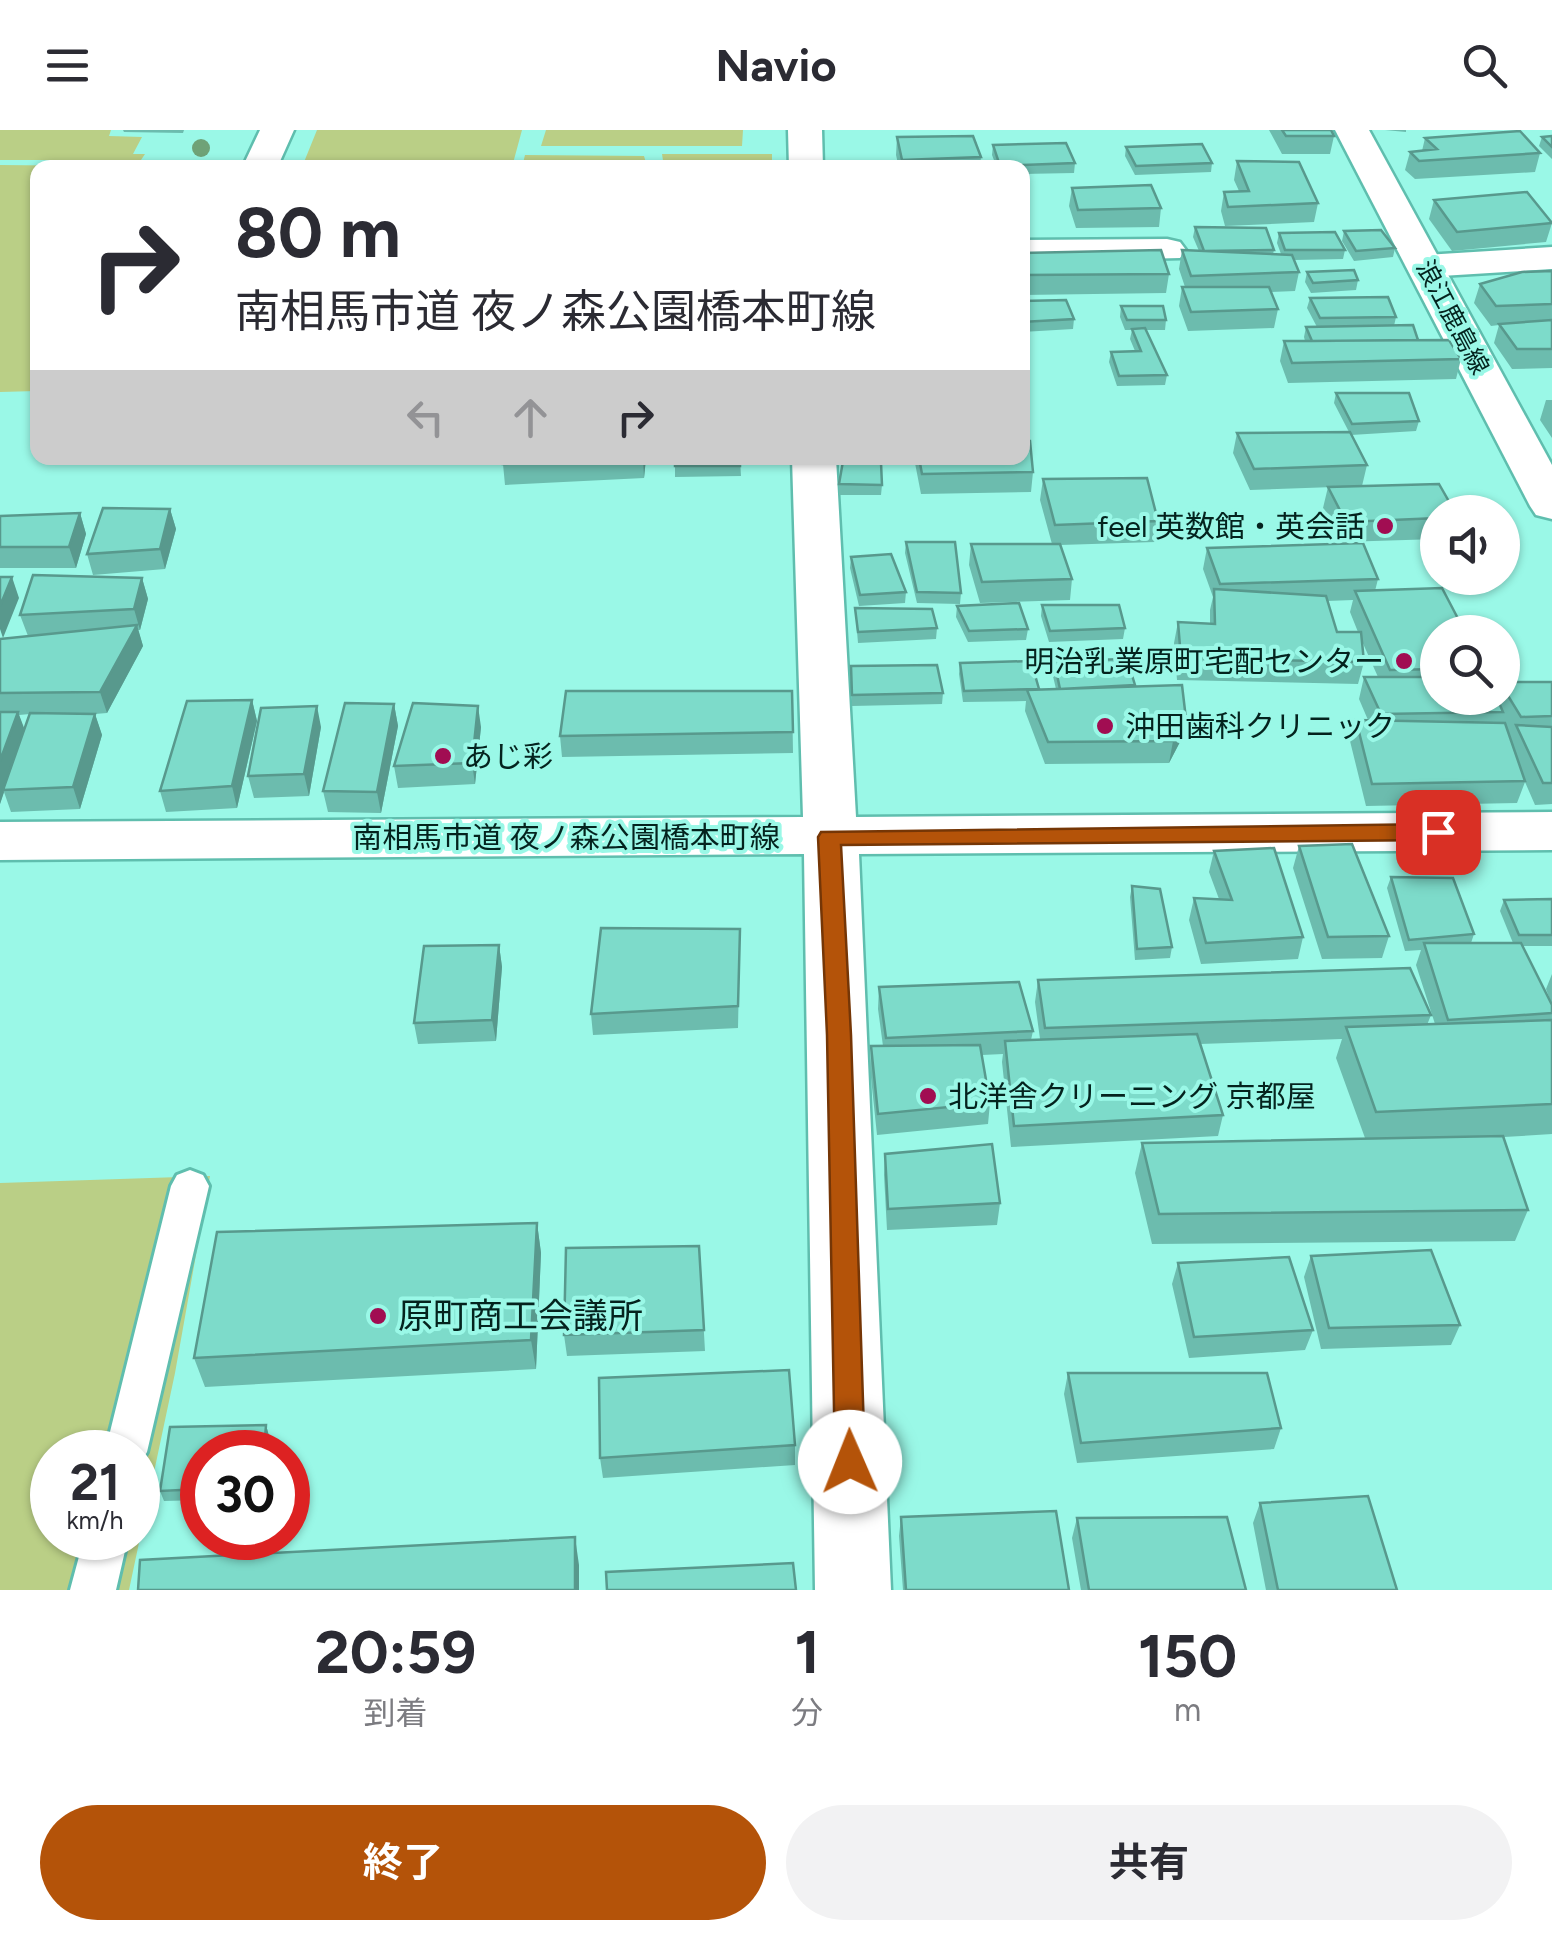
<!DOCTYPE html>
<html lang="ja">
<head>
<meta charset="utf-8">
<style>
  body { margin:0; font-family:Figtree,"Noto Sans JP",sans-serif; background:#f2f2f3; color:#2b2b33; height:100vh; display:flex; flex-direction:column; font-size:38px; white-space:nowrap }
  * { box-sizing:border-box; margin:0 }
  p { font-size:32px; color:#7c7c81 }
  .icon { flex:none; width:55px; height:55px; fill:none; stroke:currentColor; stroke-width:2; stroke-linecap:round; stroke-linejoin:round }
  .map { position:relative; height:1460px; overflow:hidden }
  .panel { display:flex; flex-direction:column; background:#fff; flex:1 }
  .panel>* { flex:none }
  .guide { position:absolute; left:30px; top:30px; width:1000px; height:305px; border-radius:20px; box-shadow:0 2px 8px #0004; background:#fff; color:#2b2b33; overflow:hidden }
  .buttons { position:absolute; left:1420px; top:365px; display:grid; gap:20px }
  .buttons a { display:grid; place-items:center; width:100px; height:100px; border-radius:50%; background:#fff; box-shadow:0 2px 8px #0004; font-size:50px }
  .speed { position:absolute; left:30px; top:1300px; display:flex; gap:20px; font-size:50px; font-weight:700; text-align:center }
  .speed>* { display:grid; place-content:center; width:130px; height:130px; border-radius:50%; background:#fff; box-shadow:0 2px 8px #0004; line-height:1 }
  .speed small { font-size:25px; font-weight:400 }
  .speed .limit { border:15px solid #d22; background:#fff; color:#111 }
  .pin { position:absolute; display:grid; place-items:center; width:85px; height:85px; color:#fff; margin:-42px; border-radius:20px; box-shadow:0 5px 15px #0006 }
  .me { position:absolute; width:110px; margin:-55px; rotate:359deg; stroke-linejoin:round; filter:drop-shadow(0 0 8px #0008) }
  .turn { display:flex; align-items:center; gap:35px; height:210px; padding:0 40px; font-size:45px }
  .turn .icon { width:130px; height:130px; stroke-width:2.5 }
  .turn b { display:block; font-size:70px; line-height:85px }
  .lanes { display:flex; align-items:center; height:95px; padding:0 40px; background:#0003; justify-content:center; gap:50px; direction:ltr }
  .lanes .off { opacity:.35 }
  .eta { display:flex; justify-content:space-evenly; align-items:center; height:170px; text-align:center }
  .eta b { font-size:60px; font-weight:700; line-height:70px }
  .cta { display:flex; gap:20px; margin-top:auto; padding:20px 40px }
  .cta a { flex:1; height:115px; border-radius:60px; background:#b45309; color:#fff; font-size:40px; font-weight:700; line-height:115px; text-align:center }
  .cta a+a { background:#f2f2f3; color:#2b2b33 }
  header { display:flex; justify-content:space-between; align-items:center; height:130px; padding:0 40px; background:#fff; font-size:45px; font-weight:700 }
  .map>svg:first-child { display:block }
  .green { fill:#bacf86; fill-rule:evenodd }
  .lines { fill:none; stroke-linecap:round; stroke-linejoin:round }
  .service-casing { stroke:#5fbeae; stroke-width:6 }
  .minor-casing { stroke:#5fbeae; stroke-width:5 }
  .secondary-casing { stroke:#5fbeae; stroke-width:5 }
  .service { fill:#fff; fill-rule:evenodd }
  .minor { fill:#fff; fill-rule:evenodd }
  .secondary { fill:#fff; fill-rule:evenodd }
  .tree { fill:#6fa277 }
  .wall { fill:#6cbcae; fill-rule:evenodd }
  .shaded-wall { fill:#58998d }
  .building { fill:#7ddbca; stroke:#58998d; stroke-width:2.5 }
  .route { fill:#b45309; stroke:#753606; stroke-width:2.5 }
  .poi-dot { fill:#a10d52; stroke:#9af8e7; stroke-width:4 }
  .labels { text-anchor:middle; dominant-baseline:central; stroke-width:8; stroke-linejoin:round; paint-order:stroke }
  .far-street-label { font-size:25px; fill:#04231e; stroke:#9af8e7 }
  .poi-label { font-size:30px; fill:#04231e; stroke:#9af8e7; text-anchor:start }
  .street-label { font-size:30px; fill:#04231e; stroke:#9af8e7 }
  .near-poi-label { font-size:35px; fill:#04231e; stroke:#9af8e7; text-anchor:start }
</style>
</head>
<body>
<header><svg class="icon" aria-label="menu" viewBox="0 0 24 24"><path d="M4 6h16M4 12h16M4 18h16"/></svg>Navio<svg class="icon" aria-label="search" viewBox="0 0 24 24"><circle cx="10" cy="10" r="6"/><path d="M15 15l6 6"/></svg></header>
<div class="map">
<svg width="1552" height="1460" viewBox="0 0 1552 1460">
  <rect width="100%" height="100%" fill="#9af8e7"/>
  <path class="green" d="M0 0H111L109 6 142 7 133 24H145L141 30H0Z
    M317 0H522L512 37H302Z
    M546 0H743L742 16H541Z
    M662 24H772V37H664Z
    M525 25 644 26 647 36 522 37Z
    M0 35 214 37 38 38 37 261 0 262Z
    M210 1046 175 1243 129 1460H0V1053ZM52 1322H138V1408H52Z"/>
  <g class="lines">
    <g class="service-casing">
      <path id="service" d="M190 1040 203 1045 209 1056 147 1322 138 1337V1322H105L171 1056 177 1045Z
        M84 1408H128L116 1460H70Z"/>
    </g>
    <g class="minor-casing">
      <path id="minor" d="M260 0H294L277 38H242Z
        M788 0H822L823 38H789Z
        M1167 109 1180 112 1186 120 1180 128 1022 132V110Z
        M1552 117V139L1425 147 1412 144 1406 136 1412 128 1425 125Z
        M792 328H836L856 687 1552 682V720L859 724 891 1460H815L804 724 0 730V692L803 687Z"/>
    </g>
    <g class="secondary-casing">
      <path id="secondary" d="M1335 0H1369L1552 335V389L1536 385 1530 376Z"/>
    </g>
    <use href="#service" class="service"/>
    <use href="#minor" class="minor"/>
    <use href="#secondary" class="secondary"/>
  </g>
  <circle class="tree" cx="201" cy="18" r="9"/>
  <path class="wall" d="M123 0H184L183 3 124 2Z
    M1269 0H1331L1334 6 1330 24H1282Z
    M1385 0H1406V2Z
    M1552 6V29L1539 16 1542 7Z
    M897 7 981 27 980 38H899L896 25Z
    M1425 8 1540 23 1535 42 1415 49 1405 40 1410 22 1422 21Z
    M993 15 1075 33 1074 43 1022 44V38H997L992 25Z
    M1126 17 1212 33 1211 42 1135 45 1125 26Z
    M1237 31 1318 73 1314 92 1225 96 1221 81 1224 62 1239 61 1234 50Z
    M1072 58 1161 78 1159 97 1076 98 1069 76Z
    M1434 70 1552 93 1546 112 1452 121 1429 89Z
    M1022 85 1027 96 1026 106H1022Z
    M1195 97 1274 120 1273 124H1281L1277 113 1279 103 1345 120 1343 129 1294 130 1299 142 1295 161 1271 162 1278 179 1274 198 1188 201 1179 176 1182 157H1185L1179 139 1182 120 1199 121 1193 107Z
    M1344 101 1395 118 1393 127 1354 131 1342 111Z
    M1022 123 1169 144 1166 163 1022 165Z
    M1552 141V238L1512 239 1494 213 1499 195 1491 196 1474 173 1480 154Z
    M1307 142 1358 150 1356 160 1311 163 1305 152Z
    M1310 168 1396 187 1394 196 1418 210 1461 229 1456 249 1288 253 1280 231 1284 211H1305L1304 207 1306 197H1317L1307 178Z
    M1022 171 1074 189 1073 199 1022 202Z
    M1121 176 1166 190 1165 200H1146L1167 245 1165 255 1117 256 1109 232 1111 222 1135 221 1130 209 1132 200H1125L1120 187Z
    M1336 263 1419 291 1416 301 1351 305 1367 335 1362 356 1250 360 1233 323 1237 303 1349 302 1334 273Z
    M1546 270H1552V308L1540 290Z
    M646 328 644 348 505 355 503 334Z
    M740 328 741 346 675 347V336Z
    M914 328H1022L1033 342 1031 362 921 364Z
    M1043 349 1158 391 1155 412 1060 415 1072 449 1070 470 980 473 969 435 971 414H1052L1040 370Z
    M839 354 882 355 881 365H839Z
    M1328 357 1438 382V409L1341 412 1323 378Z
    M170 379 176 399 165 439 93 445 87 424Z
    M80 383 86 404 76 438H0V386Z
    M906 412 961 463 960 474 917 473 905 423Z
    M1207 418 1378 449 1375 461 1438 502V568H1502V552H1552V674L1535 675 1525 652 1517 673 1366 676 1350 611 1356 590H1368L1359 569 1364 547H1378L1361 509 1364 532 1358 554 1177 550 1174 513 1178 492 1210 493V480L1213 467 1203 439ZM1353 470 1350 482 1358 502H1337L1327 471Z
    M851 427 906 462 905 473 859 476 850 438Z
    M142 448 148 469 140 500H138L143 516 107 583 95 584 102 605 80 679 11 682 4 662 0 674V509L28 506 20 485ZM30 584 24 600 19 585Z
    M1042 475 1125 498 1123 509 1049 512 1041 486Z
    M957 476 1028 499 1026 510 968 512 956 487Z
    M855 478 937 498 936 509 858 513Z
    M1054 531 1135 555V557L1181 610 1169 633 1045 634 1025 581 1026 571 963 572 959 544 960 533 1039 560 1056 559 1052 542Z
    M851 536 943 563 942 574 852 576Z
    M792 561 793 623 562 627 560 606Z
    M252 570 257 591 237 678 166 682 160 661Z
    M394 574 398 596 381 683 328 682 323 661Z
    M321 597 309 666 254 668 248 646Z
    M481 597 475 654 398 658 394 636Z
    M1299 716 1389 806 1382 828 1322 829 1293 738Z
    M1214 721 1303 807 1298 829 1201 834 1189 790 1194 768 1219 769 1209 742Z
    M1391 747 1474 804 1471 813H1513L1500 781 1504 770 1552 769V816H1522L1552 875V1004L1504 1007 1528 1080 1515 1111 1152 1114 1135 1043 1142 1013 1365 1008 1336 928 1342 909 1200 914 1223 985 1218 1006 1011 1017 1002 932 1003 924 982 925 990 973 988 994 877 1005 870 938 871 916H883L878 879 879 857 1033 901 1031 910 1040 909 1035 872 1038 850 1431 885 1427 895 1435 894 1416 835 1421 820 1405 821 1387 758Z
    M1132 756 1172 817 1170 828 1135 830 1130 767Z
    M740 799 738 898 593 905 591 884Z
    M499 815 502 837 496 911 418 914 414 893Z
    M1552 844V875L1546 859Z
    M885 1024 1000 1073 997 1095 887 1100 884 1045Z
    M537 1093 541 1123 536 1239 205 1257 194 1228Z
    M699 1116 705 1221 567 1226 564 1205Z
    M1311 1126 1460 1195 1451 1215 1321 1219 1304 1147Z
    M1178 1133 1313 1200 1305 1220 1189 1228 1172 1154Z
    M1068 1243 1281 1298 1274 1319 1077 1333 1064 1264Z
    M266 1295 269 1306 268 1322H202V1370L164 1371 160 1361 170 1297Z
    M795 1315V1335L603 1348 600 1328Z
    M1260 1373 1397 1460H1266L1253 1393Z
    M901 1387 1069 1460H903L899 1406Z
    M1077 1388 1246 1460H1081L1072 1408Z"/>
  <path class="shaded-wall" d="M643 328H646L644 348Z
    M170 379 176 399 165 439 160 419Z
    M80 383 86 404 76 438 69 417Z
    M12 447 19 468 3 508 0 499V476Z
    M142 448 148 469 140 500 134 479Z
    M137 495 143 516 107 583 100 562Z
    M252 570 257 591 237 678 232 656Z
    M394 574 398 596 381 683 377 662Z
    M317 576 321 597 309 666 304 644Z
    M478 576 481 597 475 654 472 633Z
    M18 582 26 603 3 660 4 662 0 674V631Z
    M95 584 102 605 80 679 73 657Z
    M1186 589 1181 610 1169 633 1173 611Z
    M499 815 502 837 496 911 492 890Z
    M537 1093 541 1123 536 1239 531 1210Z
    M266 1295 269 1306 268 1322H264Z
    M575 1407 579 1435V1460H575Z"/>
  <path class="building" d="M1282 0H1331L1334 6H1286Z
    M1520 1 1540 23 1419 31 1410 22 1437 19 1425 8Z
    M973 6 981 27 902 30 897 7Z
    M1552 6V17L1542 7Z
    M1066 13 1075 33 1000 36 993 15Z
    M1202 14 1212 33 1136 36 1126 17Z
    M1237 31 1299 32 1318 73 1228 77 1224 62 1249 61Z
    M1151 55 1161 78 1078 80 1072 58Z
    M1527 62 1552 93 1457 102 1434 70Z
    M1195 97 1266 98 1274 120 1204 121Z
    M1381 100 1395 118 1356 121 1344 101Z
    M1335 102 1345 120H1285L1279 103Z
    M1161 120 1169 144 1022 145V123Z
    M1182 120 1292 125 1299 142 1191 146Z
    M1354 140 1358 150 1313 153 1307 142Z
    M1552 141V174L1496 176 1480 154 1522 142Z
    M1182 157H1269L1278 179 1191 182Z
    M1388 167 1396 187 1320 188 1310 168Z
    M1066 170 1074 189 1022 192V171Z
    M1121 176H1163L1166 190H1127Z
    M1552 190V219H1517L1499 194Z
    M1413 195 1418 210 1312 211 1306 197Z
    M1145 198 1167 245 1119 246 1111 222 1141 221 1132 199Z
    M1449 210 1461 229 1292 233 1284 211Z
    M1336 263H1409L1419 291 1352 294Z
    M1350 302 1367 335 1254 339 1237 303Z
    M1022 311H1030L1033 342 922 344 919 328H1022Z
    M504 328H643L503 334Z
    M675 328H740V336H675Z
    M843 331 881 333 882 355 839 354Z
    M1147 348 1158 391 1055 395 1043 349Z
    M1439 354 1455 382H1438V388L1346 392 1328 357Z
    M103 378 170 379 160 419 87 424Z
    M80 383 69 417H0V386Z
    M906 412H955L961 463 917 462Z
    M1363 413 1378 449 1220 454 1207 418Z
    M971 414H1060L1072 449 982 452Z
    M891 424 906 462 860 465 851 427Z
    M33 445 142 448 134 479 20 485Z
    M0 447H12L0 476Z
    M1442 458 1465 502H1438V539L1390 540 1355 461Z
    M1214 459 1326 466 1337 502H1361L1364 532 1181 528 1178 492 1215 494Z
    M1019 473 1028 499 969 501 957 476Z
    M1042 475H1119L1125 498 1050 501Z
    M855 478 932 479 937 498 858 502Z
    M137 495 100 562 0 563V509Z
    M1127 529 1135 555 1060 559 1054 531Z
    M1031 531 1039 559 964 561 960 533Z
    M937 535 943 563 852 565 851 536Z
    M1364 547H1438V568H1497L1503 582 1381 584Z
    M1502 552H1552V586L1521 587 1502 556Z
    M1182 555 1186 589 1173 611 1048 612 1027 560Z
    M566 561H792L793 602 560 606Z
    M252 570 232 656 160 661 187 571Z
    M345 573 394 574 377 662 323 661Z
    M413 573 478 576 472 633 394 636Z
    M317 576 304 644 248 646 261 578Z
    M0 582H18L0 631Z
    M30 583 95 584 73 657 3 660Z
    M1356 590 1505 593 1525 651 1372 654Z
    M1516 595 1552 597V653H1543Z
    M1352 714 1389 806 1328 807 1299 716Z
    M1274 718 1303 807 1206 813 1194 768 1232 770 1214 721Z
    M1391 747 1453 748 1474 804 1409 810Z
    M1132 756 1160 759 1172 817 1137 819Z
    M1552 769V805H1519L1504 770Z
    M601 798 740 799 738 876 591 884Z
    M1424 813H1521L1552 875V883L1448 890Z
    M499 815 492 890 414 893 424 816Z
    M1410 838 1431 885 1045 898 1038 850Z
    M1019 852 1033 901 886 908 879 857Z
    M1552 890V974L1376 982 1346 897Z
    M1197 904 1223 985 1014 996 1005 911Z
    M980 915 990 973 878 984 871 916Z
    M1503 1006 1528 1080 1159 1084 1142 1013Z
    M992 1014 1000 1073 888 1079 885 1024Z
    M537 1093 531 1210 194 1228 217 1102Z
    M699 1116 704 1200 564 1205 566 1118Z
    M1431 1120 1460 1195 1329 1198 1311 1126Z
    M1289 1127 1313 1200 1194 1207 1178 1133Z
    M789 1240 795 1315 600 1328 599 1248Z
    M1068 1243H1267L1281 1298 1081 1313Z
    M266 1295 264 1322H202V1359L160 1361 170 1297Z
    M1368 1366 1397 1460H1278L1260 1373Z
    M1056 1381 1069 1460H906L901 1387Z
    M1227 1387 1246 1460H1089L1077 1388Z
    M575 1407V1460H138L140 1430Z
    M793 1433 796 1460H607L606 1442Z"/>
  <path class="route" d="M1438 694 1449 702 1438 710 841 715 851 905 865 1332 861 1342 850 1346 840 1342 835 1332 827 905 818 707 821 702Z"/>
  <g class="poi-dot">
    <circle cx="1385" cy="396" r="10"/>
    <circle cx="1404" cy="531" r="10"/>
    <circle cx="1105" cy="596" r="10"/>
    <circle cx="443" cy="626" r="10"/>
    <circle cx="928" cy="966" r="10"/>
    <circle cx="378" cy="1186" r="10"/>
  </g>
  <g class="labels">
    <g class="far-street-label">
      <text transform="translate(1453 187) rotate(62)">浪江鹿島線</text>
    </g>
    <g class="poi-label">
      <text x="1365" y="396" text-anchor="end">feel 英数館・英会話</text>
      <text x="1384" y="531" text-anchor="end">明治乳業原町宅配センター</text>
      <text x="1125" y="596">沖田歯科クリニック</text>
      <text x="463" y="626">あじ彩</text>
      <text x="948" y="966">北洋舎クリーニング 京都屋</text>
    </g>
    <g class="street-label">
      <text x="566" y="707">南相馬市道 夜ノ森公園橋本町線</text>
    </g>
    <g class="near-poi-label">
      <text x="398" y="1186">原町商工会議所</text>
    </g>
  </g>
</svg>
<div class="buttons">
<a><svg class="icon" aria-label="sound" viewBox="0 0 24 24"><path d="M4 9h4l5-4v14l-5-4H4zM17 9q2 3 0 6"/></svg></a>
<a><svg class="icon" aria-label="search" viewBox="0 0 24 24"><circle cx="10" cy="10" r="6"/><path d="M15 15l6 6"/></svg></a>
</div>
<div class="speed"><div>21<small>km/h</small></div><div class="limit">30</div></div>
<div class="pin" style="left:1438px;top:702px;background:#d93025"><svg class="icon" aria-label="arrive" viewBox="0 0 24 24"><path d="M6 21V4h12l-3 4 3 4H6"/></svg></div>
<svg class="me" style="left:850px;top:1332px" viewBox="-20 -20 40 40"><circle r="19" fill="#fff"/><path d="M0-13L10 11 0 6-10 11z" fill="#b45309"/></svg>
<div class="guide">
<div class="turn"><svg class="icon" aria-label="right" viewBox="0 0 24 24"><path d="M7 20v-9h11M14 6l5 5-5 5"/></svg><div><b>80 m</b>南相馬市道 夜ノ森公園橋本町線</div></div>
<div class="lanes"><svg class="icon off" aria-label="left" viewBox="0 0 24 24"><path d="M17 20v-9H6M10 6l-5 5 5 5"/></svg><svg class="icon off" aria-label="ahead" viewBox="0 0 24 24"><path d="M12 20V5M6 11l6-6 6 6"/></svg><svg class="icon" aria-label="right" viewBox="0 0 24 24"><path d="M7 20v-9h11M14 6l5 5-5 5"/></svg></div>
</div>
</div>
<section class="panel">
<div class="eta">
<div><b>20:59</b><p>到着</p></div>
<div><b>1</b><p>分</p></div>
<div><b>150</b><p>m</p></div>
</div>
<div class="cta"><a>終了</a><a>共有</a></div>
</section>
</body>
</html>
